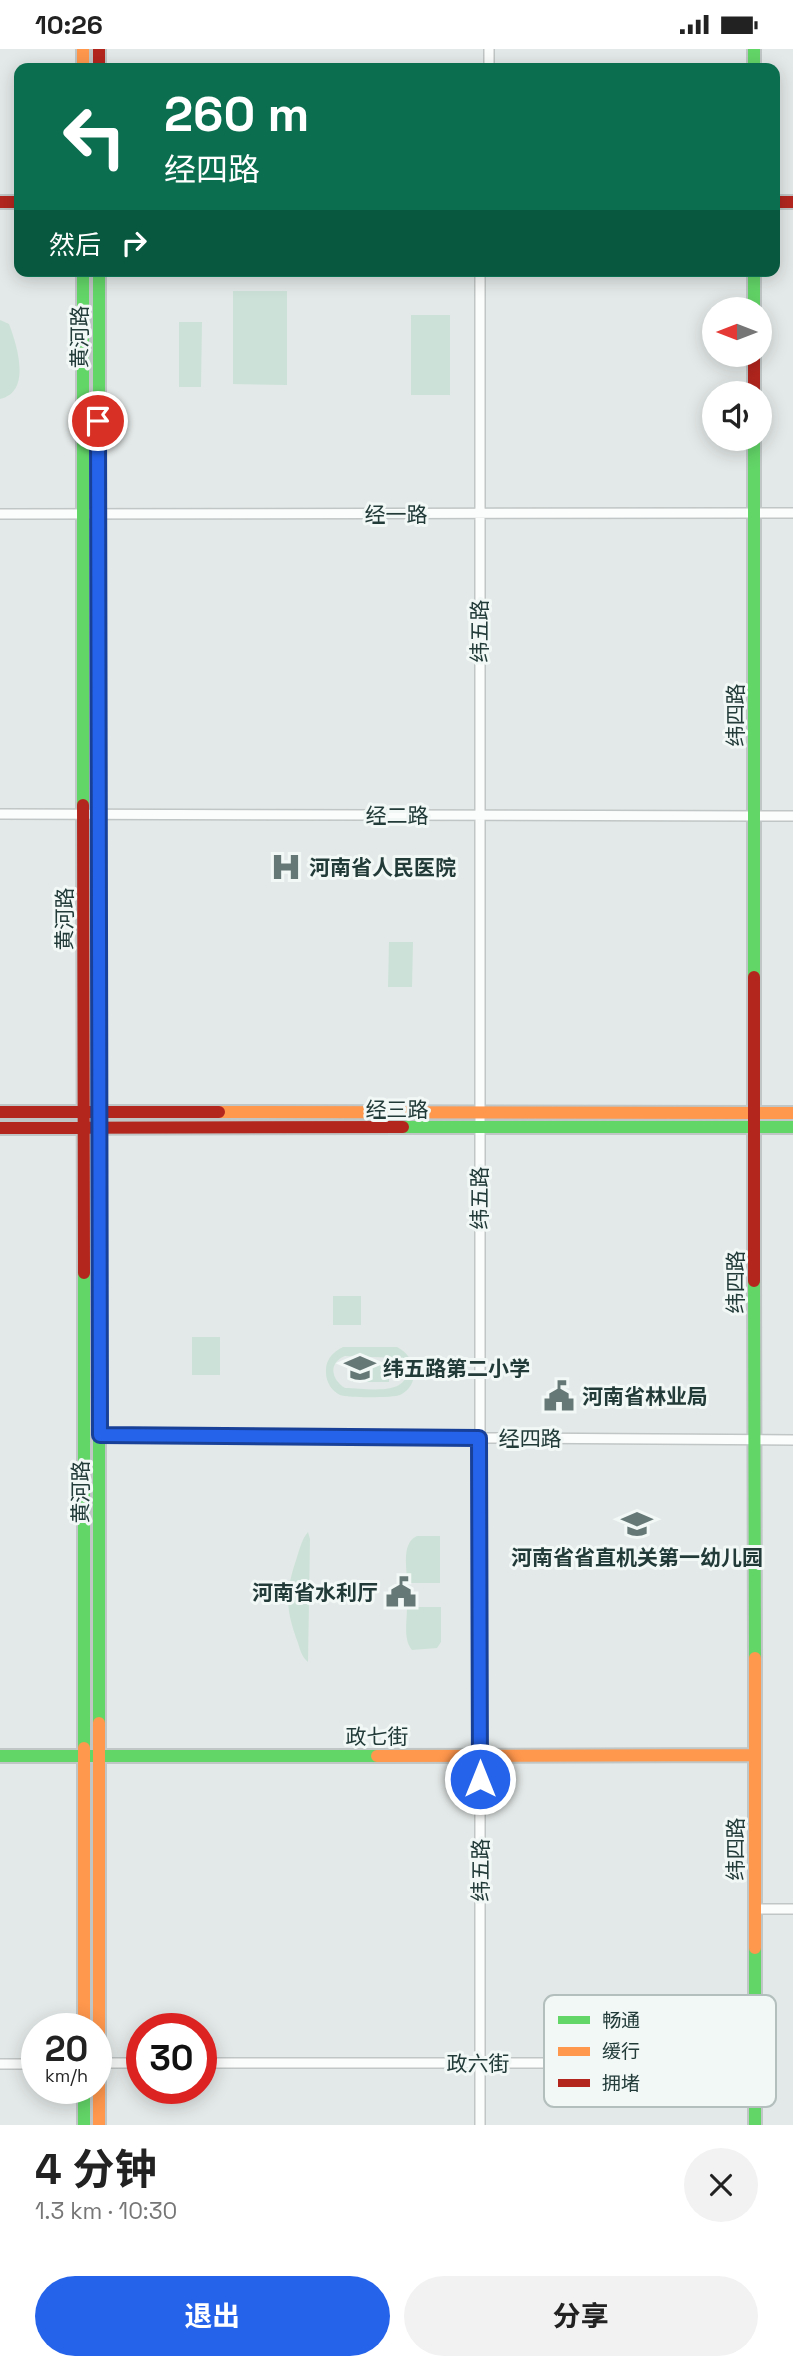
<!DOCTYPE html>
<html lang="zh">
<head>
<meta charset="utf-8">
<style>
  body { margin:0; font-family:"Space Grotesk","Noto Sans SC",sans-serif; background:#f2f2f2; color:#222; height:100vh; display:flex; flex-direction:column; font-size:26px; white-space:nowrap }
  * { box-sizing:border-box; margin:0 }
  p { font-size:23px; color:#767676 }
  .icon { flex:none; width:38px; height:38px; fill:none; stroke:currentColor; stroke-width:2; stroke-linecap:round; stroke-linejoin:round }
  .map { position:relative; height:2076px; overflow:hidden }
  .panel { display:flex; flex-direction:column; background:#fff; flex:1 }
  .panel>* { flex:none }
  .guide { position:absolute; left:14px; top:14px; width:766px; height:214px; border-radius:14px; box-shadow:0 4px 18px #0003; background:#0b6e4f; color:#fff; overflow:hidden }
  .needle { width:46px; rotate:270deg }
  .controls { position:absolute; left:702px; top:248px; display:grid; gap:14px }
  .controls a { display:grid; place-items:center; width:70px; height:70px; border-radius:50%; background:#fff; box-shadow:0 4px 18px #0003; font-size:35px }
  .speed { position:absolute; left:21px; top:1964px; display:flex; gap:14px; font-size:35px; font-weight:700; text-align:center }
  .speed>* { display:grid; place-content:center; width:91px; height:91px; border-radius:50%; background:#fff; box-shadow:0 4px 18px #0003; line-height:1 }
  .speed small { font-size:18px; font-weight:400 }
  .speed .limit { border:10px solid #d22; background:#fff; color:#111 }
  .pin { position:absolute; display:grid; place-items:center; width:60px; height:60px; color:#fff; margin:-30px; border:4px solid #fff; border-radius:50%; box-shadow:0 2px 7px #0007 }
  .me { position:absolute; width:77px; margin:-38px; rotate:0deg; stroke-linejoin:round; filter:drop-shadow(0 0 5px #0008) }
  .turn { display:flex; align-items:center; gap:24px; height:147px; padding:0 35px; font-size:32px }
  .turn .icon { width:91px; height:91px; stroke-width:2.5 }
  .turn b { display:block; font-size:49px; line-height:60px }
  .then { display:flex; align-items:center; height:66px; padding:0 35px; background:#0003; gap:14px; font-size:26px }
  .round { display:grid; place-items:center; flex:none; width:74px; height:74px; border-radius:37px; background:#f2f2f2 }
  .head { display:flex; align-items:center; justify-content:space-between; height:119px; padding:0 35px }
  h1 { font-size:42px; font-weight:700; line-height:52px }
  .primary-button { display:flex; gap:14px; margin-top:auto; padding:14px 35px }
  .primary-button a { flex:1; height:80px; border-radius:42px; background:#2563eb; color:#fff; font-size:28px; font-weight:700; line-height:80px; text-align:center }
  .primary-button a+a { background:#f2f2f2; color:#222 }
  .status { display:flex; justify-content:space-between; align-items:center; height:49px; padding:0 35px; background:#fff; direction:ltr }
  .status svg { height:19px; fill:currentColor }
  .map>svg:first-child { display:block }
  .green { fill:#cce2d8; fill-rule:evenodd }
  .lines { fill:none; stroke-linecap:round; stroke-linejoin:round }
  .street-casing { stroke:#c0c6c5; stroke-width:12 }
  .fast-casing { stroke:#bfc6c5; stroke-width:16 }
  .slow-casing { stroke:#bfc6c5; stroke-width:16 }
  .jam-casing { stroke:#bfc6c5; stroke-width:16 }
  .street { stroke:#fbfcfc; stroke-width:9 }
  .fast { stroke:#63d668; stroke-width:12 }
  .slow { stroke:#ff974d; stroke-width:12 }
  .jam { stroke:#b3261e; stroke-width:12 }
  .route-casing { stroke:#184099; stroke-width:18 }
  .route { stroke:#2563eb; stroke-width:12 }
  .labels { text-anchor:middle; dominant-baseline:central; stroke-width:6; stroke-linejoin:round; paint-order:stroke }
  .street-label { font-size:21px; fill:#223b39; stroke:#f1f8f6 }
  .poi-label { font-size:21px; font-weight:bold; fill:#223b39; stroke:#f1f8f6; text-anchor:start }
  .key { fill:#f1f8f6; stroke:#b3bfbd; stroke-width:2 }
  .key-label { font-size:19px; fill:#223b39 }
</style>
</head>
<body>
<div class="status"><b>10:26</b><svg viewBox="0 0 49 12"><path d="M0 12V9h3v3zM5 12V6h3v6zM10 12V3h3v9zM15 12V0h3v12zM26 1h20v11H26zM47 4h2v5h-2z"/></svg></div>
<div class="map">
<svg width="793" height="2076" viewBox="0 0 793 2076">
  <rect width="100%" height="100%" fill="#e3e9e8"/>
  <path class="green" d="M233 242H287V336L233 335Z
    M411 266H450V346H411Z
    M0 271 9 275C17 296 32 343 0 350Z
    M179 273H202L201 338H179Z
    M389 893H413L412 938H388Z
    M333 1247H361V1276H333Z
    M192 1288H220V1326H192Z
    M343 1298H397C416 1307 422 1335 400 1346 393 1349 348 1349 340 1346 332 1342 326 1333 326 1324 325 1312 332 1303 343 1298ZM345 1307 400 1309 408 1317C410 1349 367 1339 345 1339 331 1330 328 1314 345 1307Z
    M352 1313H389V1333H352Z
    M308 1483 310 1490 308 1613C302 1608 300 1601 298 1594 285 1559 285 1544 297 1508 300 1499 302 1490 308 1483Z
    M417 1487H440V1534H407C407 1519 401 1494 417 1487Z
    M407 1558H441V1593L437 1599 412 1601C403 1590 407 1573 407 1558Z"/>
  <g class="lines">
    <g class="street-casing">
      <path id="street" d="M489 0V19
        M480 222V2076
        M0 465 793 464
        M0 765 793 767
        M100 1386 793 1391
        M755 1860H793
        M96 2014H142
        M201 2014H755
        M0 2015H37"/>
    </g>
    <g class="fast-casing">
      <path id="fast" d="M754 0V19
        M83 222V756
        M99 222V796
        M754 222V261
        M754 390V928
        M403 1078H793
        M99 1170V1674
        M84 1224V1699
        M754 1232 755 1609
        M0 1707H377
        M755 1899V2076
        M84 2039V2076"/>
    </g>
    <g class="slow-casing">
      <path id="slow" d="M83 0V19
        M219 1063 793 1064
        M755 1609V1899
        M99 1674V2076
        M84 1699V1979
        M377 1707 754 1706"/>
    </g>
    <g class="jam-casing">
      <path id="jam" d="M99 0V19
        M0 153H19
        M775 153H793
        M754 306V345
        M83 756 84 1224
        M99 796V1170
        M754 928V1232
        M0 1063H219
        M0 1079 403 1078"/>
    </g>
    <use href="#street" class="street"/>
    <use href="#fast" class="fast"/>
    <use href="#slow" class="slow"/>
    <use href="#jam" class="jam"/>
  </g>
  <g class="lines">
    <g class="route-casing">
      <path id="route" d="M98 372 100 1386 479 1389 480 1730"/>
    </g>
    <use href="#route" class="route"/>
  </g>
  <defs>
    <g id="hospital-bare" transform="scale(2.415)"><path d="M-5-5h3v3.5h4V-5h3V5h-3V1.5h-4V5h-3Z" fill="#667876" stroke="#f1f8f6" stroke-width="2.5" paint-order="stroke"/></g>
    <g id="school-bare" transform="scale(2.415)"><path d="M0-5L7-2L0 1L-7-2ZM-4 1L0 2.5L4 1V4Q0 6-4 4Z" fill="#667876" stroke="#f1f8f6" stroke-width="2.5" paint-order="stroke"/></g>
    <g id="civic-bare" transform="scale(2.415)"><path d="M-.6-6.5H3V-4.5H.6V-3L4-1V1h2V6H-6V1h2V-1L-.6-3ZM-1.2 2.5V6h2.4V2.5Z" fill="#667876" stroke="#f1f8f6" stroke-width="2.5" paint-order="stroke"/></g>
  </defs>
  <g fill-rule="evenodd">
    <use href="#hospital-bare" x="286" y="818"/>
    <use href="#school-bare" x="360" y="1319"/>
    <use href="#civic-bare" x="559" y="1347"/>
    <use href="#school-bare" x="637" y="1475"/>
    <use href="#civic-bare" x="401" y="1543"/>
  </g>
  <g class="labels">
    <g class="street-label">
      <text transform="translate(79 288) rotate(-90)">黄河路</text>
      <text x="396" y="465">经一路</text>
      <text transform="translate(479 582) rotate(-90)">纬五路</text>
      <text transform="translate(735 666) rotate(-90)">纬四路</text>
      <text x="397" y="766">经二路</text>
      <text transform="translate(64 870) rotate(-90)">黄河路</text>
      <text x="397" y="1060">经三路</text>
      <text transform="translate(479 1149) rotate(-90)">纬五路</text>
      <text transform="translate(735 1233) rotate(-90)">纬四路</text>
      <text x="530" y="1389">经四路</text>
      <text transform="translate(80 1443) rotate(-90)">黄河路</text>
      <text x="377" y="1687">政七街</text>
      <text transform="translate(735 1800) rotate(-90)">纬四路</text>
      <text transform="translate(480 1821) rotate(-90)">纬五路</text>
      <text x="478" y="2014">政六街</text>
    </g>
    <g class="poi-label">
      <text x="309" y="818">河南省人民医院</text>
      <text x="383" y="1319">纬五路第二小学</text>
      <text x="582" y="1347">河南省林业局</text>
      <text x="637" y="1508" text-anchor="middle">河南省省直机关第一幼儿园</text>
      <text x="378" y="1543" text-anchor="end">河南省水利厅</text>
    </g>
  </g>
  <rect x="544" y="1946" width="232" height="112" rx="10" class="key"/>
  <rect x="558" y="1967" width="32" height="8" fill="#63d668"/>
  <rect x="558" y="1998" width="32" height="9" fill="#ff974d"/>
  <rect x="558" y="2030" width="32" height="8" fill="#b3261e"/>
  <g class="key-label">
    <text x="602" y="1978">畅通</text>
    <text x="602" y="2009">缓行</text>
    <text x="602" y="2041">拥堵</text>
  </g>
</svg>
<div class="controls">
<a><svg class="needle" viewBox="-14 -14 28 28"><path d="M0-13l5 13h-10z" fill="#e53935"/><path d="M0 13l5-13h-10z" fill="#767676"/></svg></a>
<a><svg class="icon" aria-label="sound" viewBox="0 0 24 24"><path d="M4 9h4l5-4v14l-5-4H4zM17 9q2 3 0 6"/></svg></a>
</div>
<div class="speed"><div>20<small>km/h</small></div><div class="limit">30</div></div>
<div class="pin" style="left:98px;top:372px;background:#d93025"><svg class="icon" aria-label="arrive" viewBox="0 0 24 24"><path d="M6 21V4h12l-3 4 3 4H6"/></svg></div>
<svg class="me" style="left:480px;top:1730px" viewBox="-20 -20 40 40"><circle r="17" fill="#2563eb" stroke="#fff" stroke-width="3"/><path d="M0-11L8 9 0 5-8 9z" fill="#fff"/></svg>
<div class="guide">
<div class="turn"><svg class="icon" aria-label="left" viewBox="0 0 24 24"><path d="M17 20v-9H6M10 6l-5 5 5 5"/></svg><div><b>260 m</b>经四路</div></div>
<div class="then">然后<svg class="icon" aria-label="right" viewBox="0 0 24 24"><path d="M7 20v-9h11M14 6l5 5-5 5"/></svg></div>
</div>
</div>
<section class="panel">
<div class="head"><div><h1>4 分钟</h1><p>1.3 km · 10:30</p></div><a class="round"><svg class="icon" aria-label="close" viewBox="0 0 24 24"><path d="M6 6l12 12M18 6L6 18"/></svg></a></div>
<div class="primary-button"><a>退出</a><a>分享</a></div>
</section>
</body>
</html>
